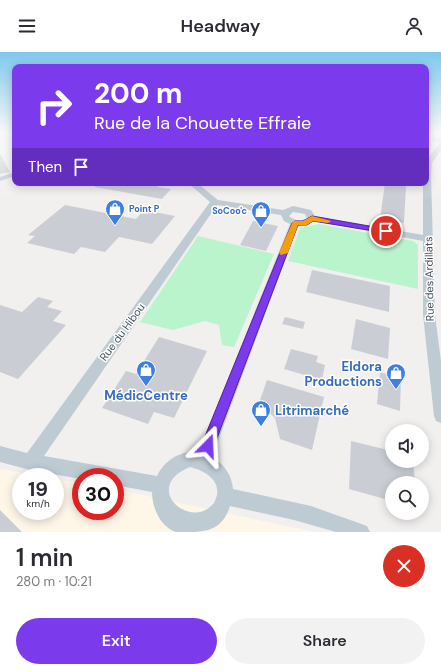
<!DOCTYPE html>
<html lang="en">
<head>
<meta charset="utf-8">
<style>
  body { margin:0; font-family:"DM Sans",sans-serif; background:#f2f2f3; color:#2b2b33; height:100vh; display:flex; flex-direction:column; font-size:15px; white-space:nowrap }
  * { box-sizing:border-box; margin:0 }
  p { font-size:13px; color:#7c7c81 }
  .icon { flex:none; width:22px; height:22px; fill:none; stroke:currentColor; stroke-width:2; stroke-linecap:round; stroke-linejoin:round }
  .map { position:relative; height:480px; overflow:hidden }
  .details { display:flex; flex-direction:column; background:#fff; flex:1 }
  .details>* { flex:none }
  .top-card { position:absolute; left:12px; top:12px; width:417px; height:122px; border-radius:8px; box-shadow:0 2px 10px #0003; background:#7c3aed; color:#fff; overflow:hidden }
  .buttons { position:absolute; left:385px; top:372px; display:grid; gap:8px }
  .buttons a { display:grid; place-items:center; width:44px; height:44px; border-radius:50%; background:#fff; box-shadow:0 2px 10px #0003; font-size:20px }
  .speed { position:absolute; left:12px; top:416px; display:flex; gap:8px; font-size:20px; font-weight:700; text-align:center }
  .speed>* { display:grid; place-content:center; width:52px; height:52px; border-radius:50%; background:#fff; box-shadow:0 2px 10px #0003; line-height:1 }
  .speed small { font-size:10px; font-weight:400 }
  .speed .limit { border:6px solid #d22; background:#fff; color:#111 }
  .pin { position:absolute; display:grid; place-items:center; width:34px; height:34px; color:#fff; margin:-17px; border:2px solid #fff; border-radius:50%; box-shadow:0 1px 4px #0007 }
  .me { position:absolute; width:44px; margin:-22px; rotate:21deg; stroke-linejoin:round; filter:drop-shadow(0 0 3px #0008) }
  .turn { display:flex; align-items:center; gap:14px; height:84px; padding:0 16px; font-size:18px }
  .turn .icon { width:52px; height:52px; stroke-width:2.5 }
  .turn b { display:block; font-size:28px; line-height:34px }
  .then { display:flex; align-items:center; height:38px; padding:0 16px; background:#0003; gap:8px; font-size:15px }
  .round { display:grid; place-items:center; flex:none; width:42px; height:42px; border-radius:21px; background:#f2f2f3 }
  .headline { display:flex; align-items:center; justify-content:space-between; height:68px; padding:0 16px }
  h1 { font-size:24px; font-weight:600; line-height:30px }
  .button { display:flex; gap:8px; margin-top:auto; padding:8px 16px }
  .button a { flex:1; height:46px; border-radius:24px; background:#7c3aed; color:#fff; font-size:16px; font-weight:600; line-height:46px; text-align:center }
  .button a+a { background:#f2f2f3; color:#2b2b33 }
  header { display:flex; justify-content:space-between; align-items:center; height:52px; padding:0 16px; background:#fff; font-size:18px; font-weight:600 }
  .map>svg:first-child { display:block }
  .commercial { fill:#fef6e7 }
  .green { fill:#b9f4cc }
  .building { fill:#caced4 }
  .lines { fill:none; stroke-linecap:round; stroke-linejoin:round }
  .street { fill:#becbd3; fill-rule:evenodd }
  .route { fill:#7c3aed; stroke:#51269a }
  .slow { fill:#f59e0b }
  .labels { text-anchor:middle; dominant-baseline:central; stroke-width:3; stroke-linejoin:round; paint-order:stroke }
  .far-shop-label { font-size:9px; font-weight:bold; fill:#366cbe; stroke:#fff; text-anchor:start }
  .street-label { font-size:11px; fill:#45545f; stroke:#fff }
  .near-shop-label { font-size:13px; font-weight:bold; fill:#366cbe; stroke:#fff; text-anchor:end }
</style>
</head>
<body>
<header><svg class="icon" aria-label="menu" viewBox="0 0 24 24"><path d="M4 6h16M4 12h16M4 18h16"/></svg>Headway<svg class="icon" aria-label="person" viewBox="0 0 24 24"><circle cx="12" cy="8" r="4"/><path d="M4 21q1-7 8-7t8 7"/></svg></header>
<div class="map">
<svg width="441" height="480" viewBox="0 0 441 480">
  <rect width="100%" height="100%" fill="#f2efef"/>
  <path class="commercial" d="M2 417 46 425H21V459H55V427L81 431V459H115V437L314 480H0V418Z"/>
  <path class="green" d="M319 172 413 189 418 193V237L288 209 300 176Z
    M198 184 274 202 234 295 222 293 219 273 205 269 173 278 140 270Z"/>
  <path class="building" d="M0 102 10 120 0 122Z
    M95 131H161L157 135 171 137 162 147 95 135Z
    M385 131 406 134 404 171 380 167Z
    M65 153 136 167 144 158 175 164 152 192 119 185 105 200 81 195 74 202 27 191 35 184 28 183Z
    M253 169 278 174 266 199 240 193Z
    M312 218 390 234 389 260 306 240Z
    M38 245 53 249 47 255 62 259 53 269 66 273 18 327 0 320V253L22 260Z
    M285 265 305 270 303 277 282 272Z
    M356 267 390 276 388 307 351 297Z
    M159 285 207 299 174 366 154 360 148 372 102 356 126 319 136 322Z
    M291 297 318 304 316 310 325 313 322 328 284 317Z
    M380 320 401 326 400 359 377 352Z
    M267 328 324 345 312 398 280 387 275 366 259 351Z
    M351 389 392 399V409H413L415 431H392V449L349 437Z
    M0 458 22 480H0Z"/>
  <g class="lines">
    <path class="street" d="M426 82 441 87V91L426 86Z
      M441 91V98L432 111 431 124 435 263 441 309V371L436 369 434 364 423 263V189L314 169 309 172 298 174 212 405C224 412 232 423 233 437L311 454 367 474 370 480H336L294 468 230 454C224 474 211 480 191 480 186 480 180 480 176 480 160 475 152 455 152 440L115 433V425H81V427L30 418 0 410V394L27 401 210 150 188 131H197L218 148 283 158 293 154 311 158 315 164 423 183V131H426V109L439 92ZM217 153 281 163 284 169 290 172 198 401C181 397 164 409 157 424L44 404ZM293 160 305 162 307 166C301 170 295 169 289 164ZM190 415C207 419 225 431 214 451 191 480 140 435 190 415Z
      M15 120V124L0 129V125Z"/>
  </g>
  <linearGradient id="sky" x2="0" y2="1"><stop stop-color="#7fc8ed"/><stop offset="0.55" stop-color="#f9f8f8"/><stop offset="1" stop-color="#f9f8f8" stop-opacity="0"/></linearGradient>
  <rect width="441" height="148" fill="url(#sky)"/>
  <path class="route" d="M312 164 386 177 389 179 386 181 313 169 307 173H298L214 394 212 398 208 400 203 398 201 394 292 171 295 169H303Z"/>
  <path class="slow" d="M312 164 331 169 328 171 313 169 307 173H298L288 201 281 203 279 201 293 169H303Z"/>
  <defs>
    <g id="shop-pin" transform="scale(1)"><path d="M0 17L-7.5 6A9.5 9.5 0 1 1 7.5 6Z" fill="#3f7fe0" stroke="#fff"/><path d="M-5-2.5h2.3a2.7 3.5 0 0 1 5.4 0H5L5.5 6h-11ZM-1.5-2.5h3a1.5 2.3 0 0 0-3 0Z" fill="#fff"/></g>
  </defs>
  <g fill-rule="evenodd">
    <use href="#shop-pin" x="115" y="157"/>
    <use href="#shop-pin" x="261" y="159"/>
    <use href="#shop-pin" x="146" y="318"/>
    <use href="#shop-pin" x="396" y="321"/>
    <use href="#shop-pin" x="261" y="358"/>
  </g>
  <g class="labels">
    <g class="far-shop-label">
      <text x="129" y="157">Point P</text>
      <text x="247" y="159" text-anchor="end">SoCoo'c</text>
    </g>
    <g class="street-label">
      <text transform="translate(429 227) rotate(-91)">Rue des Ardillats</text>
      <text transform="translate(122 280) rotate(-54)">Rue du Hibou</text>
    </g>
    <g class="near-shop-label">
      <text x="382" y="314">Eldora<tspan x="382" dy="15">Productions</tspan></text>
      <text x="146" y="343" text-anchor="middle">MédicCentre</text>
      <text x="275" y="358" text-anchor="start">Litrimarché</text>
    </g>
  </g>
</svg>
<div class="buttons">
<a><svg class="icon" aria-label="sound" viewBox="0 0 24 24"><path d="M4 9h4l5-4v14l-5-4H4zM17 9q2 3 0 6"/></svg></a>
<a><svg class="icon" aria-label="search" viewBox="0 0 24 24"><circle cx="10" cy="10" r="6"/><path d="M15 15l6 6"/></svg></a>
</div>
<div class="speed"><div>19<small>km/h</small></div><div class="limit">30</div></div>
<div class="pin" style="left:386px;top:179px;background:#d93025"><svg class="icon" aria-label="arrive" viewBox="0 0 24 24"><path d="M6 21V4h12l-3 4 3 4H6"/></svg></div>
<svg class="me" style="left:208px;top:394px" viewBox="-20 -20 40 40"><path d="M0-17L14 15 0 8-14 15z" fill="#7c3aed" stroke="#fff" stroke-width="4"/></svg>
<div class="top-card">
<div class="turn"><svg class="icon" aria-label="right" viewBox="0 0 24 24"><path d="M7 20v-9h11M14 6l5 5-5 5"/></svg><div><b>200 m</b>Rue de la Chouette Effraie</div></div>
<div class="then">Then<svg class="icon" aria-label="arrive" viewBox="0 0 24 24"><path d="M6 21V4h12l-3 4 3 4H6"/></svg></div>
</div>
</div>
<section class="details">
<div class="headline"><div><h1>1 min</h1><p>280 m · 10:21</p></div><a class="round" style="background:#d93025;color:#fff"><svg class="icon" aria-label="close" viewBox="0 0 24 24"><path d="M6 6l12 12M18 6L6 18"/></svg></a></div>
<div class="button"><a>Exit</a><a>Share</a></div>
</section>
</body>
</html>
